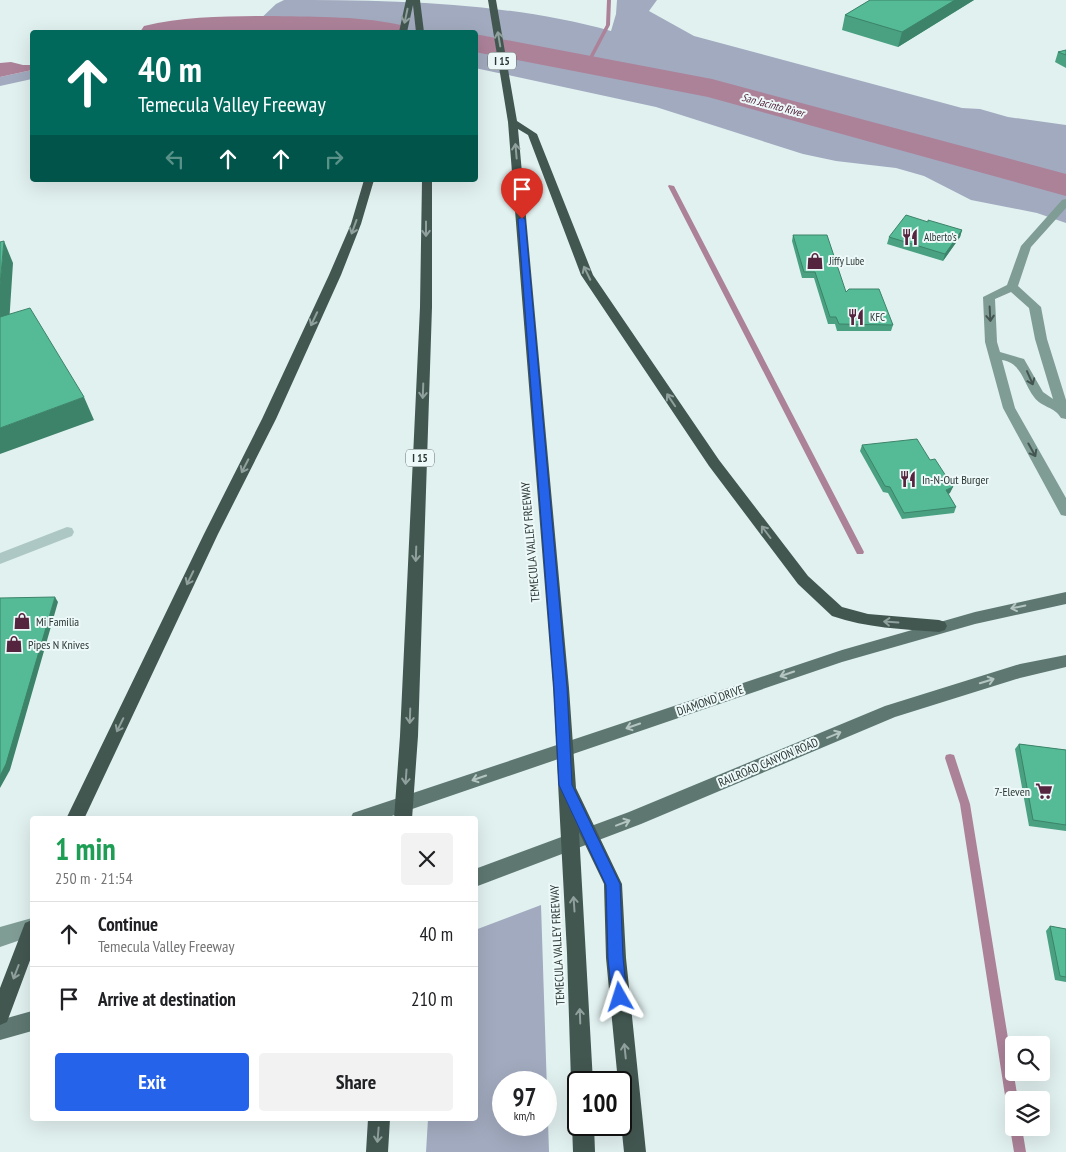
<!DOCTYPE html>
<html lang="en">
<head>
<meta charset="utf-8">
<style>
  body { margin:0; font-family:"PT Sans Narrow",sans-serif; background:#f2f2f2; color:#202124; height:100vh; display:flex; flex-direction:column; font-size:19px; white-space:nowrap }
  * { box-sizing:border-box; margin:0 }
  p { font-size:16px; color:#757577 }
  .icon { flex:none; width:28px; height:28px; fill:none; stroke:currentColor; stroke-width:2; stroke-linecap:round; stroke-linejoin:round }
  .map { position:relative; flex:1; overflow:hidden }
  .side { position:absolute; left:30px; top:816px; width:448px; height:305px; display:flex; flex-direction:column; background:#fff; border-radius:5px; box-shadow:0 5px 20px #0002 }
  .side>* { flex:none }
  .top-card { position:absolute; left:30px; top:30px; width:448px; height:152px; border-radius:5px; box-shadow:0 5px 20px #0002; background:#00695c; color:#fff; overflow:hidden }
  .tools { position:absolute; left:1005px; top:1036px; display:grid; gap:10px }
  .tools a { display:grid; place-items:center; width:45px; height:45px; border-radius:5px; background:#fff; box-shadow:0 5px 20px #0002; font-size:25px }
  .speed { position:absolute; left:492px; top:1071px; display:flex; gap:10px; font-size:25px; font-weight:700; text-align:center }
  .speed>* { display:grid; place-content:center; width:65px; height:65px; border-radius:50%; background:#fff; box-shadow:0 5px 20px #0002; line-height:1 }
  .speed small { font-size:12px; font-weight:400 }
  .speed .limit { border:2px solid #111; border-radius:8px; background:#fff; color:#111 }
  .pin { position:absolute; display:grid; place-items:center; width:42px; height:42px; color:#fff; margin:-51px -21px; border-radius:50% 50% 50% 0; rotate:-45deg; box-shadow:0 0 5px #0007 }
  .pin .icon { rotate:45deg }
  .me { position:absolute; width:55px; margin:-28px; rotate:354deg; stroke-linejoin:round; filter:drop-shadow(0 0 4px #0008) }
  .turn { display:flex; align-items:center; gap:18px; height:105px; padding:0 25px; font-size:22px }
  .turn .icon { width:65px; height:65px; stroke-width:2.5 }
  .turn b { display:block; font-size:35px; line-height:42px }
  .lanes { display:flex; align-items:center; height:48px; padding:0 25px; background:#0003; justify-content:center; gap:25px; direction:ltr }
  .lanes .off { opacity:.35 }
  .round { display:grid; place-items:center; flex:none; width:52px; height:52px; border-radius:5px; background:#f2f2f2 }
  .head { display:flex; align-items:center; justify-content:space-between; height:85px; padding:0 25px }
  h1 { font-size:30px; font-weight:700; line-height:38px; color:#1e9e55 }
  .button { display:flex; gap:10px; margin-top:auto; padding:10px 25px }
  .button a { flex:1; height:58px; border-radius:5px; background:#2563eb; color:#fff; font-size:20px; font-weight:700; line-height:58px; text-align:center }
  .button a+a { background:#f2f2f2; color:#202124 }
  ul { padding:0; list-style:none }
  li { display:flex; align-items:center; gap:15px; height:65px; padding:0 25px; border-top:1px solid #e0e0e0 }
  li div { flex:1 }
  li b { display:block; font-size:19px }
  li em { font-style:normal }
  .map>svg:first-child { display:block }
  .green { fill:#a2aabf; fill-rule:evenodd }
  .water { fill:#ac8299 }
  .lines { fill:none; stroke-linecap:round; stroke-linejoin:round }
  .stream { fill:#ac8299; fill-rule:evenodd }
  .river { fill:#ac8299; fill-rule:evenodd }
  .street { fill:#adc8c4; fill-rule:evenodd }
  .secondary { fill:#7f9c95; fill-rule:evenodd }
  .primary { fill:#5e7871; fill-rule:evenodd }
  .highway { fill:#435751; fill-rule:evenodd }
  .wall { fill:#49a181 }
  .shaded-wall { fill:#3c8369 }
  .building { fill:#55bb96; stroke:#3c8369 }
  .oneway { stroke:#90a09c }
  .oneway2 { stroke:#445551 }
  .oneway3 { stroke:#b4c5c2 }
  .route { fill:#2563eb; stroke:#184099 }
  .labels { text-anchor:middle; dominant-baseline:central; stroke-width:4; stroke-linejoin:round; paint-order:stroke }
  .shield { fill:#edf9f8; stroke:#65716f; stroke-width:1 }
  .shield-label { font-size:11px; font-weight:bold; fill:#2b3734 }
  .far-water-label { font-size:11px; font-style:italic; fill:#55243f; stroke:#edf9f8 }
  .far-poi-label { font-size:11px; fill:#2b3734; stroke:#edf9f8; text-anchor:start }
  .poi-label { font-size:12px; fill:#2b3734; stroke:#edf9f8; text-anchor:start }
  .street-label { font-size:12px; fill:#2b3734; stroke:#edf9f8 }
</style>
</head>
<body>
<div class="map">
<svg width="1066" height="1152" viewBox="0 0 1066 1152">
  <rect width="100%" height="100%" fill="#e1f1f0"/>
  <path class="green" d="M284 0C393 0 506 2 611 31L616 14 617 0H657L649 11 694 36 962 108 980 109 1008 117 1066 125V223L1037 213 971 200 924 176 896 168 836 161 803 154 656 107 475 68V32H189L213 29 252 27 276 4Z
    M32 70V79L0 86V77Z
    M541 905 549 1152H426L428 1119H475V930ZM546 1082V1125H504V1082Z"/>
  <path class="water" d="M236 20 256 22 252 27 213 29 189 32H134L173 25Z
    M11 62 23 65H32V70L0 77V63Z"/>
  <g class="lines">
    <path class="stream" d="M607 0H611L610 25 589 65 585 66V65L606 25Z
      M669 185 674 186 864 552 863 554H857L856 552 668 186Z
      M950 754 954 755 955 758 970 804 1018 1100H1014V1121L1010 1119 1008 1115 960 804 945 758 946 755Z
      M1011 1123H1014V1128H1022L1026 1152H1014L1010 1128Z"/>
    <path class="river" d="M275 16C317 17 364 16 405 26L409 32H140L144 26C186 16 232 16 275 16Z
      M475 34 712 79 1066 174V196L708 97 475 52Z"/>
    <path class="street" d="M67 527 72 528 74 532 72 536 0 564V553Z"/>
    <path class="secondary" d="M1066 199V208L1031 247 1018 286 1041 307 1047 339 1066 400V419L1061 418C1054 406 1042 408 1034 397 1023 383 1022 363 1002 360L1015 408 1066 498V516L1061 515 1003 408 985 342 983 297 1007 285 1021 246 1062 200ZM1011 292 1029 308 1035 339 1053 399 1043 392 1024 359 1000 352 997 342 995 299Z
      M32 918V936L0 947V927Z"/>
    <path class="primary" d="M1066 592V604L975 624 842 662 383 819H350L353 813 842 650 975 612Z
      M1066 655V667L1020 678 895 717 641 824 475 887V869L629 812 885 706 1020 664Z
      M32 1011V1031L0 1040V1020Z"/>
    <path class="highway" d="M406 0H420L424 32H416L413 5 407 32H399Z
      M488 0H496L517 121 537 134 593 275 719 460 808 576 842 607 868 614 939 620 945 622 947 626 945 630 939 632C902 629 867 628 832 616L798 584 709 466 581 275 528 135 518 129 569 688 576 788 622 884 626 958 646 1152H624L621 1123V1082H618L606 958 604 884 579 832 593 1082H579V1091L574 1090 571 1082 567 953 553 688 508 122Z
      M364 180H374L361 224 341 275 276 419 218 534 84 819H66L204 534 262 419 329 275 351 224Z
      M422 180H432V307L418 736 412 819H394L400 736 420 307Z
      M32 920V955L7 1022 0 1025V988L25 923Z
      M579 1116V1125H594L595 1152H573L572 1125 575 1117Z
      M368 1119H390L388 1152H366Z"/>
  </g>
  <path class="wall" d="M870 0H974L898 47 842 30 845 15Z
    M1066 50V68L1055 62 1058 52Z
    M928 222 962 230 960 237 943 261 887 244 889 237Z
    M793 235 846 292 893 325 891 331H837L835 324H828L814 278H802L792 241Z
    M862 445 930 460 950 493 948 494 956 507 954 513 902 519 888 493 883 492 860 451Z
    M1019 744 1066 750V831L1029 826 1015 749Z
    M1050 926 1066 929V982L1055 980 1046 931Z"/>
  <path class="shaded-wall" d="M955 0H974L898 47 902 32Z
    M962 230 960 237 943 261 945 254Z
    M4 241 13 263 8 340 0 324V285Z
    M84 397 94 420 0 454V428Z
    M953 487 950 493 943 496 946 490Z
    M55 597 58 602 10 770 0 788V776Z"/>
  <path class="building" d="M870 0H955L902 32 845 15Z
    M1066 50V55L1058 52Z
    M906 215 928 222V220L962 230 945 254 889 237Z
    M793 235H827L846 292 849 289H879L893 325 839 324 836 317H830L815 272H804Z
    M4 241 0 285V242Z
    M30 308 84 397 0 428V317Z
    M917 439 930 460 935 459 953 487 946 490 956 507 904 513 890 487 885 486 862 445Z
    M55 597 6 764 0 776V598Z
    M1019 744 1066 750V825L1033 820Z
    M1050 926 1066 929V977L1060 976Z"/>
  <defs><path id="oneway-shaft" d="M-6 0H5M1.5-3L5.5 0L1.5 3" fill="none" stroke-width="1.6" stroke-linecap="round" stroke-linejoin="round" transform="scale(1.25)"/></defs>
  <g class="oneway">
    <use href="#oneway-shaft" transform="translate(406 16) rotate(102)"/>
    <use href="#oneway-shaft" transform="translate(499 39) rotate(-100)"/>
    <use href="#oneway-shaft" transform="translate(516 151) rotate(-95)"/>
    <use href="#oneway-shaft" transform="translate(354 227) rotate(110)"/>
    <use href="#oneway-shaft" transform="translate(426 229) rotate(90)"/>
    <use href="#oneway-shaft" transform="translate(587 273) rotate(-116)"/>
    <use href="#oneway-shaft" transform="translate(314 319) rotate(115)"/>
    <use href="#oneway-shaft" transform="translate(423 391) rotate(92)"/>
    <use href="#oneway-shaft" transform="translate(671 400) rotate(-124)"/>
    <use href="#oneway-shaft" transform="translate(245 466) rotate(117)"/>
    <use href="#oneway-shaft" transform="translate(766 532) rotate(-127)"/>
    <use href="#oneway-shaft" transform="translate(416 554) rotate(92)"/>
    <use href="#oneway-shaft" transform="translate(190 578) rotate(116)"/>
    <use href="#oneway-shaft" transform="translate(891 622) rotate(-176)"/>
    <use href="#oneway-shaft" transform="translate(410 716) rotate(92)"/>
    <use href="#oneway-shaft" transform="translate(120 725) rotate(116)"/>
    <use href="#oneway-shaft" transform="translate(406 777) rotate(94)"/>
    <use href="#oneway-shaft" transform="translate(574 904) rotate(-94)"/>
    <use href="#oneway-shaft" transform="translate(16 972) rotate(111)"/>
    <use href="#oneway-shaft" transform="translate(580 1016) rotate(-92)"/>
    <use href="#oneway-shaft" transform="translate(625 1051) rotate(-96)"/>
    <use href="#oneway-shaft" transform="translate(378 1135) rotate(95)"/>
  </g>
  <g class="oneway2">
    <use href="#oneway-shaft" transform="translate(990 314) rotate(87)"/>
    <use href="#oneway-shaft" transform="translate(1030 378) rotate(66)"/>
    <use href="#oneway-shaft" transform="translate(1032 450) rotate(61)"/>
  </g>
  <g class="oneway3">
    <use href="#oneway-shaft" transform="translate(1018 607) rotate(168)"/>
    <use href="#oneway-shaft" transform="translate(787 674) rotate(161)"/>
    <use href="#oneway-shaft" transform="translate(987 681) rotate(-17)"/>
    <use href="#oneway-shaft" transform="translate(633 726) rotate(161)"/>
    <use href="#oneway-shaft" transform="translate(834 735) rotate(-23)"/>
    <use href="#oneway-shaft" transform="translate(479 778) rotate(161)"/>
    <use href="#oneway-shaft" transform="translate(623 823) rotate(-21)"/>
  </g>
  <path class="route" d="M522 217 525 219 567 688 572 785 620 884 623 958 627 997 625 1002 620 1005 614 1002 612 997 608 958 606 885 559 785 554 688 518 219Z"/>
  <defs>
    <g id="restaurant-bare" transform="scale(1.35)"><path d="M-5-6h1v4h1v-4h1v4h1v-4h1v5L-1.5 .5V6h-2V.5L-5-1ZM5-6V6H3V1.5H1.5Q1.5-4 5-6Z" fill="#55243f" stroke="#edf9f8" stroke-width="2.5" paint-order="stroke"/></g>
    <g id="shop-bare" transform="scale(1.35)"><path d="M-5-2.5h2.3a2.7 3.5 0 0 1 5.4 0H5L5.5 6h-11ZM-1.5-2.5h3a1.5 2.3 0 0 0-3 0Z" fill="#55243f" stroke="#edf9f8" stroke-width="2.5" paint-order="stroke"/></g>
    <g id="supermarket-bare" transform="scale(1.35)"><path d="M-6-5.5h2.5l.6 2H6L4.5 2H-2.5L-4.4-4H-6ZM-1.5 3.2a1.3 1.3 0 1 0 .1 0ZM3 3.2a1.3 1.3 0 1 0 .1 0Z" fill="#55243f" stroke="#edf9f8" stroke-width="2.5" paint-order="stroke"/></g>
  </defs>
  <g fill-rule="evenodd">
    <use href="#restaurant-bare" x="910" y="237"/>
    <use href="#shop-bare" x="815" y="261"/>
    <use href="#restaurant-bare" x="856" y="317"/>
    <use href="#restaurant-bare" x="908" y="479"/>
    <use href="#shop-bare" x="22" y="621"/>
    <use href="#shop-bare" x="14" y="644"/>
    <use href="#supermarket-bare" x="1044" y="791"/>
  </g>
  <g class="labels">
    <g class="shield">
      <rect x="488" y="52.5" width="28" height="17" rx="4"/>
      <rect x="406" y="449.5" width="28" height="17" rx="4"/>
    </g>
    <g class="shield-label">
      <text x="502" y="61">I 15</text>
      <text x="420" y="458">I 15</text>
    </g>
    <g class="far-water-label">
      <text transform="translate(773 105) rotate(15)">San Jacinto River</text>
    </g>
    <g class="far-poi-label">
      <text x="924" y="237">Alberto's</text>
      <text x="829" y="261">Jiffy Lube</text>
      <text x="870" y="317">KFC</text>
    </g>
    <g class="poi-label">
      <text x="922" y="479">In-N-Out Burger</text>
      <text x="36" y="621">Mi Familia</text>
      <text x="28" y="644">Pipes N Knives</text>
      <text x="1030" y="791" text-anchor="end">7-Eleven</text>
    </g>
    <g class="street-label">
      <text transform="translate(530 542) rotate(-95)">TEMECULA VALLEY FREEWAY</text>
      <text transform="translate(710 700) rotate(-19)">DIAMOND DRIVE</text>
      <text transform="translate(768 762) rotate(-23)">RAILROAD CANYON ROAD</text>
      <text transform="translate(557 945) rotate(-93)">TEMECULA VALLEY FREEWAY</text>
    </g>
  </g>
</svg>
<div class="tools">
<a><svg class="icon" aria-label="search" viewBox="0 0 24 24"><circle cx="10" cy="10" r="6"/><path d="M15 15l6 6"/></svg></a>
<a><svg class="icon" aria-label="layers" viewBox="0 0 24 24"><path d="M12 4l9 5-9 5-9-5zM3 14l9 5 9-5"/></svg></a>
</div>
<div class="speed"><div>97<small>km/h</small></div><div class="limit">100</div></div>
<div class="pin" style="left:522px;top:219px;background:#d93025"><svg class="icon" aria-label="arrive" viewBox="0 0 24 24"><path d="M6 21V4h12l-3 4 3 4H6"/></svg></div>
<svg class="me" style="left:620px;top:997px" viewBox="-20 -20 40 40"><path d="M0-17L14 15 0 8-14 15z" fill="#2563eb" stroke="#fff" stroke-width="4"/></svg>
<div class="top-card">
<div class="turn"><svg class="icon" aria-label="ahead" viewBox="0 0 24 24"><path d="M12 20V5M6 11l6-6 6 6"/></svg><div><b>40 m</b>Temecula Valley Freeway</div></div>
<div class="lanes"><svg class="icon off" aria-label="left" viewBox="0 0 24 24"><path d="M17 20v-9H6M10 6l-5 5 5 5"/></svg><svg class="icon" aria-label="ahead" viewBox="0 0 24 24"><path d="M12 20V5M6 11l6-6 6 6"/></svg><svg class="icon" aria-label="ahead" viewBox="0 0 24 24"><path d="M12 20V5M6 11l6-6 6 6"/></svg><svg class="icon off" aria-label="right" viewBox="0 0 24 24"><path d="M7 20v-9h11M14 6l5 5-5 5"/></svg></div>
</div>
<section class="side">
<div class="head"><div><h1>1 min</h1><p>250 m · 21:54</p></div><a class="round"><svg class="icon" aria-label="close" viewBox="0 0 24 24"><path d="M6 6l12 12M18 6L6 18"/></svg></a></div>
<ul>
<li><svg class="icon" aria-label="ahead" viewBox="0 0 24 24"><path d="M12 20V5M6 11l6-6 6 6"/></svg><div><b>Continue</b><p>Temecula Valley Freeway</p></div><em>40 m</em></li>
<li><svg class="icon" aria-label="arrive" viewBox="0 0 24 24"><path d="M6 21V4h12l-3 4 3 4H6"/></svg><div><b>Arrive at destination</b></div><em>210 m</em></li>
</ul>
<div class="button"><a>Exit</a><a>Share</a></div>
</section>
</div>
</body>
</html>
